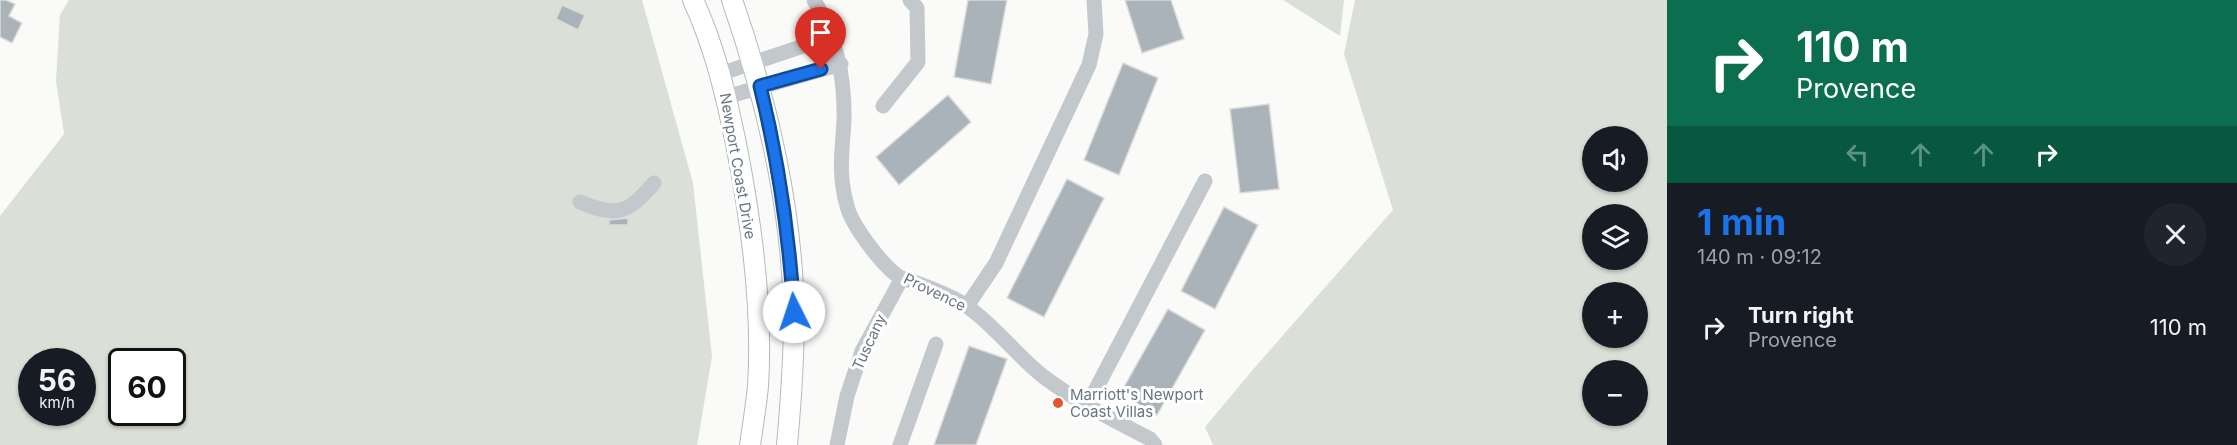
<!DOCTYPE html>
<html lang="en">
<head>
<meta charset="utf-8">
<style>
  body { margin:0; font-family:Inter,sans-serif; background:#20242c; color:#f1f3f6; height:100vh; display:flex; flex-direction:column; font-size:22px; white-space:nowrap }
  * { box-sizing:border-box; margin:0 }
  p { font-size:20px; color:#9ea1a6 }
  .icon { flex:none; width:33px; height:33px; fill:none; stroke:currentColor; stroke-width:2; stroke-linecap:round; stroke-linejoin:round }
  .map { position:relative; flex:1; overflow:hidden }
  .sheet { display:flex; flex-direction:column; background:#171b24; width:570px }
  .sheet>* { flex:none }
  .top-card { background:#0b6e4f; color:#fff; overflow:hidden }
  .controls { position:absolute; left:1582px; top:126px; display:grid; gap:12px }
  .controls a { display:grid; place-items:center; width:66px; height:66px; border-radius:50%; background:#171b24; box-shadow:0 2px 4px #0004; font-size:30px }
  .speed { position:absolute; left:18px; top:348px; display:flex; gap:12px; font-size:30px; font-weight:700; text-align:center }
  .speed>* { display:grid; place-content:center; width:78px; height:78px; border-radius:50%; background:#171b24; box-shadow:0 2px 4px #0004; line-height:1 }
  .speed small { font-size:15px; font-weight:400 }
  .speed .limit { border:3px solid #111; border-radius:9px; background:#fff; color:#111 }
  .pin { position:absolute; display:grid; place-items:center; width:51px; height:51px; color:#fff; margin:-62px -26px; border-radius:50% 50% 50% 0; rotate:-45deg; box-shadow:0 0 6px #0007 }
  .pin .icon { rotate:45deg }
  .me { position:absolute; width:66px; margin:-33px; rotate:356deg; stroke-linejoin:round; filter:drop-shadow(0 0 4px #0008) }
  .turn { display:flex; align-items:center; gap:21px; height:126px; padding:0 30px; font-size:27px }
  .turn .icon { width:78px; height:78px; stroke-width:2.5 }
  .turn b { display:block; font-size:42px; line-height:51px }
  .lanes { display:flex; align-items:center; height:57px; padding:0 30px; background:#0003; justify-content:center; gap:30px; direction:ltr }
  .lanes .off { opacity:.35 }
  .round { display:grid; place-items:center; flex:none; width:63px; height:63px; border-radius:32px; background:#20242c }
  .overview { display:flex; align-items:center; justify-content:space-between; height:102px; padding:0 30px }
  h1 { font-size:36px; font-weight:700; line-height:45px; color:#1a73e8 }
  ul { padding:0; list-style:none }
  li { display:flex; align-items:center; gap:18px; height:84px; padding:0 30px }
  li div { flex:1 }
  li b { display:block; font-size:22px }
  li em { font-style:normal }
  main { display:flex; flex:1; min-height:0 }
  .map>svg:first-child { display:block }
  .green { fill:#dadfd7; fill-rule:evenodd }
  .building { fill:#aab3b9; stroke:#dcdcda; stroke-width:1.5 }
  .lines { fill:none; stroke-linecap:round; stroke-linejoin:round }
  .major-casing { stroke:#b5babe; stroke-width:22 }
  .minor { stroke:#c3c8cc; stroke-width:15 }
  .major { stroke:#fff; stroke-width:20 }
  .route-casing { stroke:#114b97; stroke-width:15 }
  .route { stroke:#1a73e8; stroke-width:10 }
  .poi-dot { fill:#e4572e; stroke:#fff; stroke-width:2 }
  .labels { text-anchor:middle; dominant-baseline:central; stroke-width:6; stroke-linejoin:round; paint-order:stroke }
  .street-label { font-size:15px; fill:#657683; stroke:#fff }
  .poi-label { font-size:15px; fill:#657683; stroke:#fff; text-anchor:start }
</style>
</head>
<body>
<main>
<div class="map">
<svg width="1667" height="445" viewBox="0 0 1667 445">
  <rect width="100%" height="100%" fill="#fafaf8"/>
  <path class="green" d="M69 0H642L693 183 712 357 697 445H0V216L64 134 56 81 60 15ZM32 362H82V412H32ZM122 362H172V412H122Z
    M1283 0H1344L1340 36Z
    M1355 0H1667V445H1213L1205 427 1256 366 1393 210 1344 54ZM1638 136V182H1593V136ZM1638 214V260H1593V214ZM1638 292V338H1593V292ZM1638 370V416H1593V370Z"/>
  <path class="building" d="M0 0H6L15 4 9 16 22 23 12 43 0 37Z
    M968 0H1007L991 84 954 77Z
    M1125 0H1171L1184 39 1142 53Z
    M562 5 585 15 578 30 556 19Z
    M1123 63 1158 78 1119 175 1084 160Z
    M948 95 971 122 899 185 876 157Z
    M1269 104 1279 189 1240 193 1230 109Z
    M1067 179 1104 198 1044 317 1007 298Z
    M1224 207 1258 225 1215 309 1181 291Z
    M628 218V225H609V220Z
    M1168 309 1205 330 1157 415 1120 394Z
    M969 346 1007 359 976 445H934Z"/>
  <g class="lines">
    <g class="major-casing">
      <path id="major" d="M693 0C715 47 727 99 737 149 752 226 763 308 758 386 756 406 753 425 750 445
        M732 0C767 101 792 206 794 313 794 357 791 401 787 445"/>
    </g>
    <path class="minor" d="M814 0C837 38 845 77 844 121 842 154 838 174 847 206 852 226 884 268 901 278 905 280 910 280 914 282 931 288 953 296 968 307 996 327 1017 356 1044 377 1077 402 1114 420 1150 439L1155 445
      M720 74 833 36
      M726 97 841 64
      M883 106 918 62 917 8 910 0
      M580 202C618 218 628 213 654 183
      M967 306 996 263 1089 65 1096 34 1094 0
      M1087 406 1205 181
      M837 445 847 396 862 351 902 278
      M900 445 936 344"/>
    <use href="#major" class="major"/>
  </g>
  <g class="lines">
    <g class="route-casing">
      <path id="route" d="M794 312C789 233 779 163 760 86L821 69"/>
    </g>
    <use href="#route" class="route"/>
  </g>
  <circle class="poi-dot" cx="1058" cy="403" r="6"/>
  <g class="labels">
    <g class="street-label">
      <text transform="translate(738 166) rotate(80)">Newport Coast Drive</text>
      <text transform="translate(935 292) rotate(26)">Provence</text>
      <text transform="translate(869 342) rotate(-65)">Tuscany</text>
    </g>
    <g class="poi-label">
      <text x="1070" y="394">Marriott's Newport<tspan x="1070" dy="17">Coast Villas</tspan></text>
    </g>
  </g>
</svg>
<div class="controls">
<a><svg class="icon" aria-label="sound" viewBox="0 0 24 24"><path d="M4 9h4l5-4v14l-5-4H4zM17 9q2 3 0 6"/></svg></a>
<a><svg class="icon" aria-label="layers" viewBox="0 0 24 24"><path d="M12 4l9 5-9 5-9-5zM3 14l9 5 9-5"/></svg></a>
<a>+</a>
<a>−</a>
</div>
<div class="speed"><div>56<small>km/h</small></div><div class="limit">60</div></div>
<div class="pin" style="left:821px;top:69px;background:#d93025"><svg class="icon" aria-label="arrive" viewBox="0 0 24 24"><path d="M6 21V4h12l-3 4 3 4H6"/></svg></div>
<svg class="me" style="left:794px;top:312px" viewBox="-20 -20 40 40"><circle r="19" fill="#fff"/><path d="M0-13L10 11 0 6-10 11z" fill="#1a73e8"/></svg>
</div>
<section class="sheet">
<div class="top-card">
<div class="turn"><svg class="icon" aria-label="right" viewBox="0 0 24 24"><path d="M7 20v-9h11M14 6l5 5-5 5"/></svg><div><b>110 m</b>Provence</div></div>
<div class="lanes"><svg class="icon off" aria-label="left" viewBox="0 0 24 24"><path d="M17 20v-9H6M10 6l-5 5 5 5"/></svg><svg class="icon off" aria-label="ahead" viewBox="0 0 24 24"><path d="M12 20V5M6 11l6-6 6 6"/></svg><svg class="icon off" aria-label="ahead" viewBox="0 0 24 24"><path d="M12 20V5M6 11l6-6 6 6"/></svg><svg class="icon" aria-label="right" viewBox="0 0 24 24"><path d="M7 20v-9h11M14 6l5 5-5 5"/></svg></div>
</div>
<div class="overview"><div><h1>1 min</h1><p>140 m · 09:12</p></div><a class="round"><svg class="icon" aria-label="close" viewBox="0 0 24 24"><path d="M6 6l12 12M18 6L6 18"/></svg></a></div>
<ul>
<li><svg class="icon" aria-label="right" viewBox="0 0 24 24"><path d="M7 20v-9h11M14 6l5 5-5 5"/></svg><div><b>Turn right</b><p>Provence</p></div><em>110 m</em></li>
</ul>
</section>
</main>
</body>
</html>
